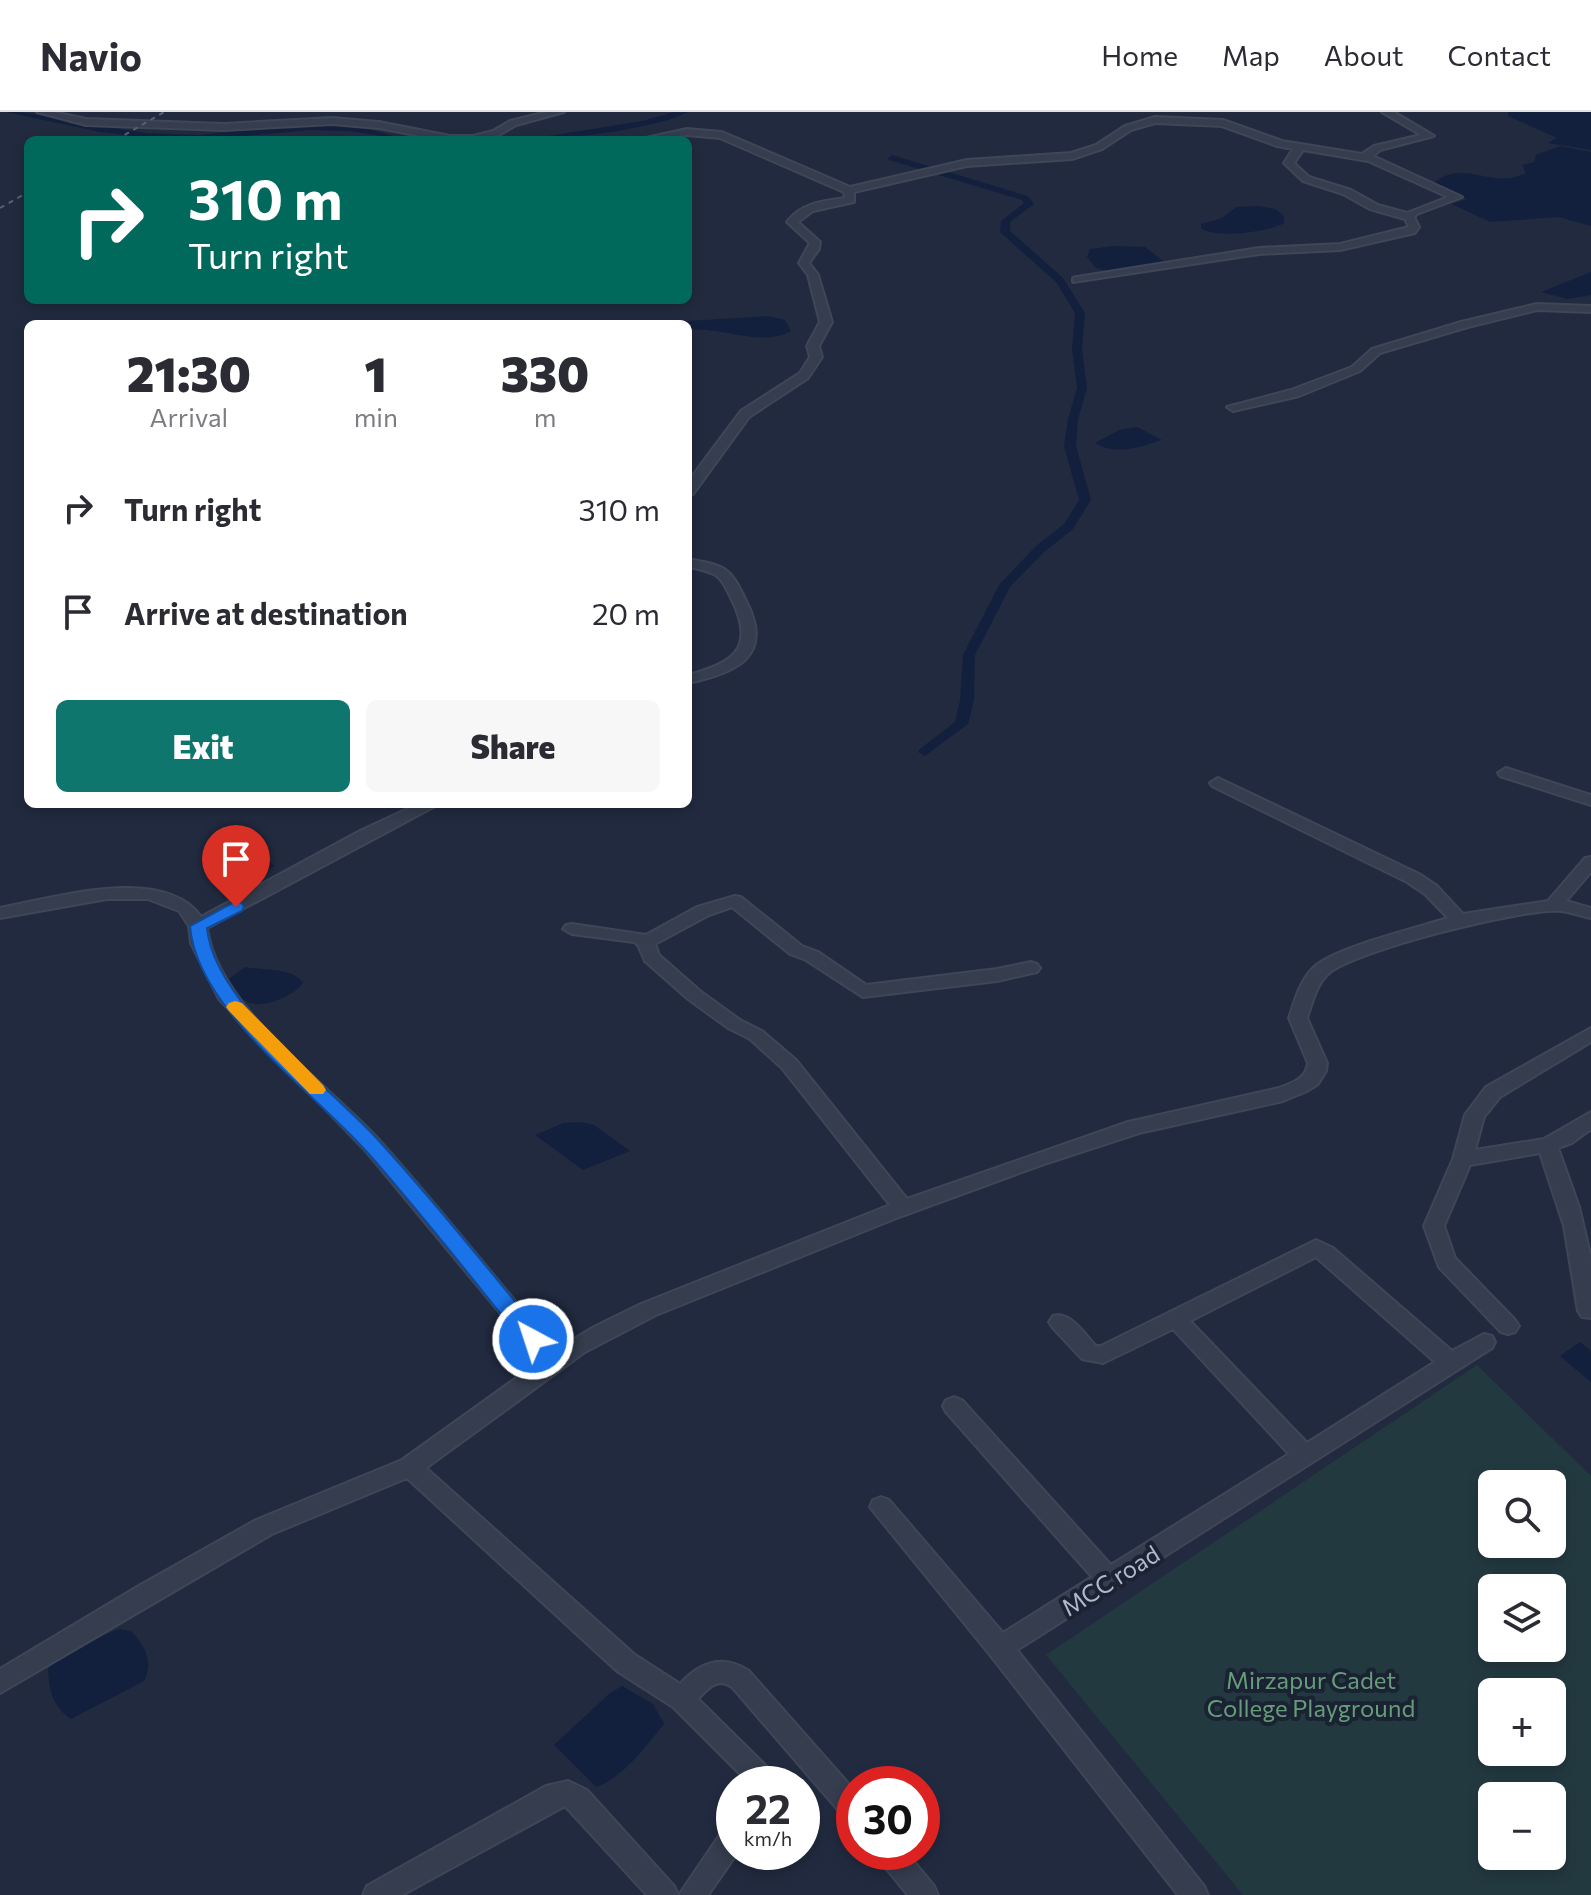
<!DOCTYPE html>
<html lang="en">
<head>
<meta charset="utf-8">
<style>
  body { margin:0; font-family:Commissioner,sans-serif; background:#f7f7f7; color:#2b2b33; height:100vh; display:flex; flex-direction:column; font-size:30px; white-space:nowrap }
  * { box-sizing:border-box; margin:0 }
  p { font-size:26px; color:#7c7c81 }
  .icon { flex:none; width:44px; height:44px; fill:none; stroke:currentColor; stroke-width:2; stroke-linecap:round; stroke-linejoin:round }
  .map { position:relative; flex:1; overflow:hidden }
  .sheet { position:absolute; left:24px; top:208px; width:668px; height:488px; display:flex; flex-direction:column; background:#fff; border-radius:12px; box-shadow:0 4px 12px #0003 }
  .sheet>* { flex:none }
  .banner { position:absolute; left:24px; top:24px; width:668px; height:168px; border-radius:12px; box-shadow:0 4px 12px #0003; background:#00695c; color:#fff; overflow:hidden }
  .buttons { position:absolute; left:1478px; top:1358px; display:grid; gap:16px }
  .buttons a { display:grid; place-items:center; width:88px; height:88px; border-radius:12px; background:#fff; box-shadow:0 4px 12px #0003; font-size:40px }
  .speed { position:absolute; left:716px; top:1654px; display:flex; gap:16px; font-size:40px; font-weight:700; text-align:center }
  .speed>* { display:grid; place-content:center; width:104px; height:104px; border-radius:50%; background:#fff; box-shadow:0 4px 12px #0003; line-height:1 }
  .speed small { font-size:20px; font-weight:400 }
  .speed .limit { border:12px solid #d22; background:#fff; color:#111 }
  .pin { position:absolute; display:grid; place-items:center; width:68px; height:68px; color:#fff; margin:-82px -34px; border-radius:50% 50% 50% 0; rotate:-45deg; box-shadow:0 0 8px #0007 }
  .pin .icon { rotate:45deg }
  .me { position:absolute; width:88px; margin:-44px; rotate:320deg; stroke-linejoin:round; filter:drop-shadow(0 0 6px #0008) }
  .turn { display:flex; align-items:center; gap:28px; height:168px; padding:0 32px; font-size:36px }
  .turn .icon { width:104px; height:104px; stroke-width:2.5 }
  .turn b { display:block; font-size:56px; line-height:68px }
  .eta { display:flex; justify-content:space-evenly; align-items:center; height:136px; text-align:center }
  .eta b { font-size:48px; font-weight:800; line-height:56px }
  .cta { display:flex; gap:16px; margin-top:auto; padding:16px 32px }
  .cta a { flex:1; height:92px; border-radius:12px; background:#0f766e; color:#fff; font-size:32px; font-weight:800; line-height:92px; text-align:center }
  .cta a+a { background:#f7f7f7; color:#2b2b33 }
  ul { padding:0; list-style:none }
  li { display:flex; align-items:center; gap:24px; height:104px; padding:0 32px }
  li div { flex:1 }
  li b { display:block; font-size:30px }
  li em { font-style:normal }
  header { display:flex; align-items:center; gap:48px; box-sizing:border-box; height:112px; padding:0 40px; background:#fff; border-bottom:2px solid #e1e1e2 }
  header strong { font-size:38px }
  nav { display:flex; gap:44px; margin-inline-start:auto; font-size:28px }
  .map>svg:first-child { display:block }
  .green { fill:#233940; fill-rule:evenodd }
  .water { fill:#13203d }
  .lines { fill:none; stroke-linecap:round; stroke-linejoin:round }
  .canal { fill:#13203d; fill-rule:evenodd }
  .minor-casing { stroke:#3e4657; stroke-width:4 }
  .minor { fill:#353d4e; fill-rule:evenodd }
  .rail { stroke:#566076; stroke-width:2; stroke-dasharray:5 5; stroke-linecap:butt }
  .route { fill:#1a73e8; stroke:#114b97; stroke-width:2 }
  .slow { fill:#f59e0b }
  .labels { text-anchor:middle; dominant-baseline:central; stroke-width:8; stroke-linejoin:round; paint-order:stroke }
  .near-street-label { font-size:24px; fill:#b0b8ca; stroke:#1a2233 }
  .near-park-label { font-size:24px; fill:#659d78; stroke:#1a2233 }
</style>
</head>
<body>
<header>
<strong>Navio</strong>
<nav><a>Home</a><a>Map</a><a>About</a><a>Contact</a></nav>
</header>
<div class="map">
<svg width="1591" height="1783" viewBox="0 0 1591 1783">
  <rect width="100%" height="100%" fill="#212a3f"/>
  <path class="green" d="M1477 1253 1591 1364V1783H1243L1046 1543ZM1492 1372H1552V1432H1492ZM1492 1476H1552V1536H1492ZM1492 1580H1552V1640H1492ZM1552 1684V1744H1492V1684Z"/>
  <path class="water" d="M1508 0H1591V38L1548 31 1557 26 1508 4Z
    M1560 34 1591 40V114L1559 105 1490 110 1452 92 1467 87 1432 73C1462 44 1491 79 1526 61L1522 53 1534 50 1536 43Z
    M1259 94 1275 97 1284 104V111C1269 120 1214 127 1201 116V112L1222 106 1236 95Z
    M1114 134 1145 135 1166 151 1108 160 1096 156 1087 145 1090 137Z
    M1591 160V183L1568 187 1541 180Z
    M769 204 785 208 791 219C762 236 721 214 688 218V212H684L687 209Z
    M1137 315 1162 328C1140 335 1116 344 1095 331L1119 318Z
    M247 736 255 738 275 754 243 770 234 767 218 753 224 746Z
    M245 855C264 859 293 855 303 871 294 884 265 896 250 891 239 887 232 877 226 869Z
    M581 1010 594 1013 630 1039 583 1058 535 1023 564 1011Z
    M1580 1230 1591 1239V1270L1560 1244Z
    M118 1517 131 1519C145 1534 154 1549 144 1569L71 1607C53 1595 49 1578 48 1557L57 1545Z
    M622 1574 653 1592 664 1612C646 1634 624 1665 596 1675L554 1633 610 1581Z"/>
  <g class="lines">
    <path class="canal" d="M6 0H21L145 21 199 23 270 15 329 13 368 17 408 28 349 19 309 18 203 28H168L100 20Z
      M674 0H688C657 17 561 28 524 28L642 9Z
      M892 43 1028 84 1034 92 1010 110V119L1063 166 1085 201 1082 237 1087 276 1078 307 1076 334 1091 388 1073 417 1044 440 1010 475 975 543 974 588 968 612 925 644 918 640 920 637 955 610 960 588 963 543 999 473 1036 434 1064 412 1079 388 1064 334 1068 307 1077 276 1072 237 1075 201 1056 170 1000 120 1001 109 1024 91 1022 88 889 48 888 46Z"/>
    <g class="minor-casing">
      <path id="minor" d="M37 0H54L86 7 224 12 332 6 379 10 450 24H473L493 19 510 9 547 0H564L516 13 499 23 480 28H441L379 16 332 12 224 18 86 13Z
        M1382 0H1394L1434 24 1380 38 1373 44 1462 85 1417 102 1414 105 1419 115 1415 121 1340 138 1259 142 1073 170V166L1077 165 1259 136 1340 132 1409 115 1405 107 1370 97 1343 82 1303 69 1284 51 1293 37 1277 34 1222 14 1155 11 1131 18 1102 37 1072 47 967 54 854 80V90L813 99 798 110 820 130 819 137 809 151 818 163 832 210 819 234 822 245 808 266 749 305 693 382 688 383V370L741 299 800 261 810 245 807 234 820 210 808 163 799 151 810 131 787 110C801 91 823 89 845 86L844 80 720 26 687 23 644 28 646 26 687 17 722 20 850 75 967 48 1071 41 1096 33 1125 14 1155 5 1223 8 1282 29 1362 42 1374 34 1421 23ZM1303 38 1368 49 1448 85 1407 101 1378 93 1351 78 1309 65 1294 51Z
        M1537 192 1591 194V200L1537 198 1468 215 1380 241 1360 259 1299 284 1233 299 1227 295 1291 278 1352 255 1372 237 1461 210Z
        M688 447C727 454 730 455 747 491 774 545 735 561 688 571V563C733 551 755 537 733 490 719 462 720 461 688 455Z
        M1506 656 1591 683V693L1500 664 1498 661Z
        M1218 666 1419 762 1437 774 1463 802 1548 789 1585 746 1591 745V760L1566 789 1591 796V806C1581 804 1571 800 1561 799 1526 795 1352 839 1328 862 1316 873 1312 891 1307 906L1327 951 1326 959 1318 972 1307 979 1283 989 1139 1021 1044 1052 899 1105 656 1203 585 1240 426 1356 635 1543 680 1572C700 1550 723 1542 749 1559L854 1678V1709L845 1706 732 1575C718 1565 708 1576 698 1587L776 1664 780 1672H750L673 1595 617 1559 407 1366 272 1422 0 1581V1557L137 1475 256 1408 402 1348 540 1249 365 1038 219 887 191 831 189 814 179 799 148 787H107L0 806V796C54 786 164 752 201 805L360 719 418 692H439L207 816C217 895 328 972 380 1029 441 1097 497 1169 556 1238L594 1215 641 1192 890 1093 782 956 750 927 728 916 688 887 645 849 638 833 634 830 572 822 563 817 566 813 572 812 646 823 697 795 735 784 741 785 802 834 818 840 866 873 997 857 1031 850 1037 852 1040 856 1037 860 997 869 863 885 806 848 790 842 732 795 709 803 655 832 659 843 700 879 740 908 762 919 796 948 907 1087 1128 1010 1279 976C1292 971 1306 967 1308 951L1289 906C1295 888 1301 864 1318 852 1342 834 1416 816 1448 806L1425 782 1407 770 1212 674 1210 671Z
        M1591 916V930L1500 985 1484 1005 1475 1038 1544 1027 1591 1000V1017L1572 1031 1558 1036 1579 1095 1591 1146V1206L1582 1205 1578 1199 1564 1114 1540 1041 1470 1053 1444 1114 1455 1146 1515 1208 1519 1214 1515 1220 1508 1222 1501 1220 1439 1155 1424 1114 1453 1047 1465 1003 1486 975Z
        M1316 1128 1333 1136 1452 1239 1484 1222 1492 1224 1495 1230 1492 1236 1017 1538 1204 1774 1208 1783H1178L991 1544 870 1395 873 1388 881 1385 889 1388 1003 1521 1092 1465 946 1300 943 1294 946 1288 954 1285 962 1288 1111 1453 1289 1342 1173 1217 1103 1251 1082 1247 1053 1216 1049 1210 1053 1204C1071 1199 1084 1222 1096 1234H1101ZM1316 1145 1435 1250 1307 1331 1190 1209Z
        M568 1669 587 1678 674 1774 678 1783H647L565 1694 402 1783H363L367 1774 546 1674Z
        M734 1711V1740H738L708 1783H679L725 1715Z
        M876 1740H906L934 1774 938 1783H908L880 1749Z"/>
    </g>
    <use href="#minor" class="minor"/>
    <path class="rail" d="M116 28 164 0
      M0 96 28 80"/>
  </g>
  <path class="route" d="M236 789 242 791 244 795 242 799 207 816C214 892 330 974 380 1030 436 1091 488 1157 541 1221L544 1227 541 1233 533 1235 526 1233C473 1168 422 1102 367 1040 313 979 196 897 190 814Z"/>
  <path class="slow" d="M235 889 242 891 323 973 326 978 323 982H310L229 899 226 895 229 891Z"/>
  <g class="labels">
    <g class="near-street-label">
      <text transform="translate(1110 1468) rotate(-32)">MCC road</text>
    </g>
    <g class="near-park-label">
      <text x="1311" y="1567">Mirzapur Cadet<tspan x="1311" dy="28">College Playground</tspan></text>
    </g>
  </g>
</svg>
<div class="buttons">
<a><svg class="icon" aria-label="search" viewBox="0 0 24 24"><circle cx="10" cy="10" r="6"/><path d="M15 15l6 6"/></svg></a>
<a><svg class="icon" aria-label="layers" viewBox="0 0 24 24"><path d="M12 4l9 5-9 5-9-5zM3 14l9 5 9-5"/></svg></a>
<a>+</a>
<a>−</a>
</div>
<div class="speed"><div>22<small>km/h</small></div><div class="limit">30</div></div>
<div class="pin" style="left:236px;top:795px;background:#d93025"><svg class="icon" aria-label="arrive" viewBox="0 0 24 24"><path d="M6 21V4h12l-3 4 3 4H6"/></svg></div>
<svg class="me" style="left:533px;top:1227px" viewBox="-20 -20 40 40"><circle r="17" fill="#1a73e8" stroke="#fff" stroke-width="3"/><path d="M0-11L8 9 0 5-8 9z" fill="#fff"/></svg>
<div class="banner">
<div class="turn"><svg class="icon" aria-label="right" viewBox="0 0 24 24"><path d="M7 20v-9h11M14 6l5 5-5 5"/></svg><div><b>310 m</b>Turn right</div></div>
</div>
<section class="sheet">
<div class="eta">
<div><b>21:30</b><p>Arrival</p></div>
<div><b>1</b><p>min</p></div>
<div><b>330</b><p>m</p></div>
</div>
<ul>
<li><svg class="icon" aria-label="right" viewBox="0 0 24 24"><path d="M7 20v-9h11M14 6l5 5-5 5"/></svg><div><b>Turn right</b></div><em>310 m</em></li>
<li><svg class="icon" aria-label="arrive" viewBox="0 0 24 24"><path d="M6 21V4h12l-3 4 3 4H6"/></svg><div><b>Arrive at destination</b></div><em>20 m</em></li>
</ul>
<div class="cta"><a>Exit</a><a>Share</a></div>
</section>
</div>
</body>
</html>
